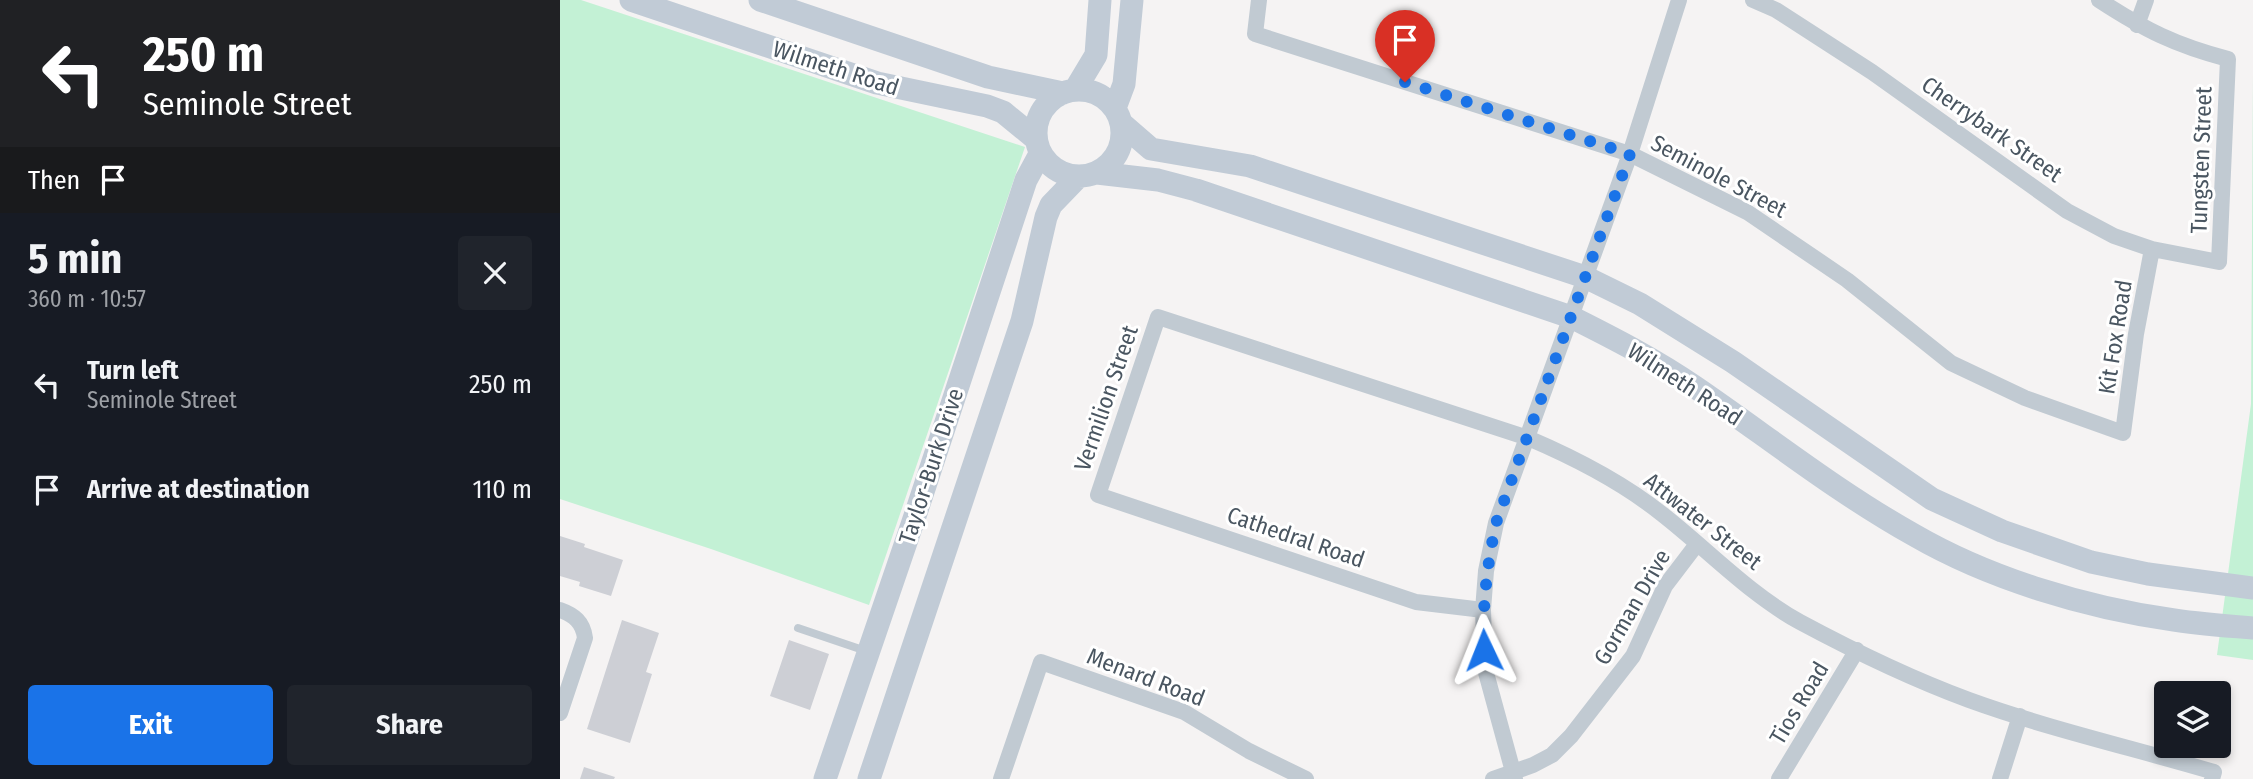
<!DOCTYPE html>
<html lang="en">
<head>
<meta charset="utf-8">
<style>
  body { margin:0; font-family:"Fira Sans Condensed",sans-serif; background:#20242c; color:#f1f3f6; height:100vh; display:flex; flex-direction:column; font-size:26px; white-space:nowrap }
  * { box-sizing:border-box; margin:0 }
  p { font-size:23px; color:#9ea1a6 }
  .icon { flex:none; width:38px; height:38px; fill:none; stroke:currentColor; stroke-width:2; stroke-linecap:round; stroke-linejoin:round }
  .map { position:relative; flex:1; overflow:hidden }
  .drawer { display:flex; flex-direction:column; background:#171b24; width:560px }
  .drawer>* { flex:none }
  .guide { background:#202124; color:#fff; overflow:hidden }
  .buttons { position:absolute; left:1594px; top:681px; display:grid; gap:14px }
  .buttons a { display:grid; place-items:center; width:77px; height:77px; border-radius:7px; background:#171b24; box-shadow:0 4px 10px #0003; font-size:35px }
  .pin { position:absolute; display:grid; place-items:center; width:60px; height:60px; color:#fff; margin:-72px -30px; border-radius:50% 50% 50% 0; rotate:-45deg; box-shadow:0 0 7px #0007 }
  .pin .icon { rotate:45deg }
  .me { position:absolute; width:77px; margin:-38px; rotate:358deg; stroke-linejoin:round; filter:drop-shadow(0 0 5px #0008) }
  .turn { display:flex; align-items:center; gap:24px; height:147px; padding:0 28px; font-size:32px }
  .turn .icon { width:91px; height:91px; stroke-width:2.5 }
  .turn b { display:block; font-size:49px; line-height:60px }
  .then { display:flex; align-items:center; height:66px; padding:0 28px; background:#0003; gap:14px; font-size:26px }
  .round { display:grid; place-items:center; flex:none; width:74px; height:74px; border-radius:7px; background:#20242c }
  .summary { display:flex; align-items:center; justify-content:space-between; height:119px; padding:0 28px }
  h1 { font-size:42px; font-weight:700; line-height:52px }
  .cta { display:flex; gap:14px; margin-top:auto; padding:14px 28px }
  .cta a { flex:1; height:80px; border-radius:7px; background:#1a73e8; color:#fff; font-size:28px; font-weight:700; line-height:80px; text-align:center }
  .cta a+a { background:#20242c; color:#f1f3f6 }
  ul { padding:0; list-style:none }
  li { display:flex; align-items:center; gap:21px; height:105px; padding:0 28px }
  li div { flex:1 }
  li b { display:block; font-size:26px }
  li em { font-style:normal }
  main { display:flex; flex:1; min-height:0 }
  .map>svg:first-child { display:block }
  .green { fill:#c3f1d5 }
  .building { fill:#cdcfd5 }
  .lines { fill:none; stroke-linecap:round; stroke-linejoin:round }
  .lane { stroke:#c1cad2; stroke-width:8 }
  .street { stroke:#c1cad2; stroke-width:16 }
  .secondary { stroke:#c1cbd6; stroke-width:23 }
  .route { stroke:#1a73e8; stroke-width:12; stroke-dasharray:0 21.6 }
  .labels { text-anchor:middle; dominant-baseline:central; stroke-width:6; stroke-linejoin:round; paint-order:stroke }
  .street-label { font-size:23px; fill:#4a5661; stroke:#fff }
</style>
</head>
<body>
<main>
<section class="drawer">
<div class="guide">
<div class="turn"><svg class="icon" aria-label="left" viewBox="0 0 24 24"><path d="M17 20v-9H6M10 6l-5 5 5 5"/></svg><div><b>250 m</b>Seminole Street</div></div>
<div class="then">Then<svg class="icon" aria-label="arrive" viewBox="0 0 24 24"><path d="M6 21V4h12l-3 4 3 4H6"/></svg></div>
</div>
<div class="summary"><div><h1>5 min</h1><p>360 m · 10:57</p></div><a class="round"><svg class="icon" aria-label="close" viewBox="0 0 24 24"><path d="M6 6l12 12M18 6L6 18"/></svg></a></div>
<ul>
<li><svg class="icon" aria-label="left" viewBox="0 0 24 24"><path d="M17 20v-9H6M10 6l-5 5 5 5"/></svg><div><b>Turn left</b><p>Seminole Street</p></div><em>250 m</em></li>
<li><svg class="icon" aria-label="arrive" viewBox="0 0 24 24"><path d="M6 21V4h12l-3 4 3 4H6"/></svg><div><b>Arrive at destination</b></div><em>110 m</em></li>
</ul>
<div class="cta"><a>Exit</a><a>Share</a></div>
</section>
<div class="map">
<svg width="1693" height="779" viewBox="0 0 1693 779">
  <rect width="100%" height="100%" fill="#f5f3f3"/>
  <path class="green" d="M0 0H21L465 147 309 605 151 549 0 499Z
    M1693 73V660L1657 655 1691 404Z"/>
  <path class="building" d="M0 536 25 544 24 547 63 560 51 596 19 586 20 582 0 576Z
    M62 620 99 633 86 672 92 674 70 743 27 729Z
    M229 640 269 654 250 710 210 696Z
    M24 767 55 777 54 779H20Z"/>
  <g class="lines">
    <path class="lane" d="M238 628 306 651"/>
    <path class="street" d="M699 0 695 34 1070 154 1187 212 1287 280 1391 363 1465 398 1563 433 1576 334 1592 249
      M1193 0 1216 10 1312 72 1507 211 1554 236 1592 249 1659 262 1668 59C1615 45 1585 30 1539 0
      M1577 25 1586 0
      M0 610C14 615 23 622 25 638L0 713
      M923 610 856 602 538 495 598 317 968 438C1015 458 1062 482 1102 514 1147 549 1189 594 1240 622 1294 651 1352 679 1409 700 1489 729 1573 748 1654 772L1652 779
      M441 779 481 662 624 712 689 751 746 779
      M933 779 973 765 992 755 1011 736 1073 656 1105 586 1137 544
      M955 779 925 669 923 610 926 571 936 523 1070 154 1119 0
      M1219 779 1297 650
      M1440 779 1460 716"/>
    <path class="secondary" d="M71 0 317 83 427 106 443 112 476 139
      M200 0 428 77 503 93
      M476 133a43 43 0 1 1 86 0a43 43 0 1 1-86 0Z
      M515 90 536 55 540 0
      M555 108 564 84 572 0
      M561 123 591 149 690 166 1025 277 1080 304 1173 362 1372 499 1442 531 1531 562 1588 574 1693 588
      M537 173 598 180 636 190 1011 317C1053 338 1096 360 1135 387 1208 437 1277 492 1354 535 1430 579 1527 608 1614 620 1640 624 1667 626 1693 628
      M265 779 356 513 466 180 480 154
      M309 779 462 321 486 217 491 205 518 177"/>
  </g>
  <g class="lines">
    <path class="route" d="M845 82 1070 154 936 523C927 566 922 606 924 650"/>
  </g>
  <g class="labels">
    <g class="street-label">
      <text transform="translate(276 68) rotate(18)">Wilmeth Road</text>
      <text transform="translate(1432 129) rotate(35)">Cherrybark Street</text>
      <text transform="translate(1641 160) rotate(-88)">Tungsten Street</text>
      <text transform="translate(1159 176) rotate(28)">Seminole Street</text>
      <text transform="translate(1555 337) rotate(-81)">Kit Fox Road</text>
      <text transform="translate(1125 384) rotate(33)">Wilmeth Road</text>
      <text transform="translate(546 398) rotate(-71)">Vermilion Street</text>
      <text transform="translate(371 466) rotate(-72)">Taylor-Burk Drive</text>
      <text transform="translate(1143 521) rotate(38)">Attwater Street</text>
      <text transform="translate(736 537) rotate(19)">Cathedral Road</text>
      <text transform="translate(1072 607) rotate(-60)">Gorman Drive</text>
      <text transform="translate(586 677) rotate(21)">Menard Road</text>
      <text transform="translate(1239 703) rotate(-59)">Tios Road</text>
    </g>
  </g>
</svg>
<div class="buttons">
<a><svg class="icon" aria-label="layers" viewBox="0 0 24 24"><path d="M12 4l9 5-9 5-9-5zM3 14l9 5 9-5"/></svg></a>
</div>
<div class="pin" style="left:845px;top:82px;background:#d93025"><svg class="icon" aria-label="arrive" viewBox="0 0 24 24"><path d="M6 21V4h12l-3 4 3 4H6"/></svg></div>
<svg class="me" style="left:924px;top:650px" viewBox="-20 -20 40 40"><path d="M0-17L14 15 0 8-14 15z" fill="#1a73e8" stroke="#fff" stroke-width="4"/></svg>
</div>
</main>
</body>
</html>
